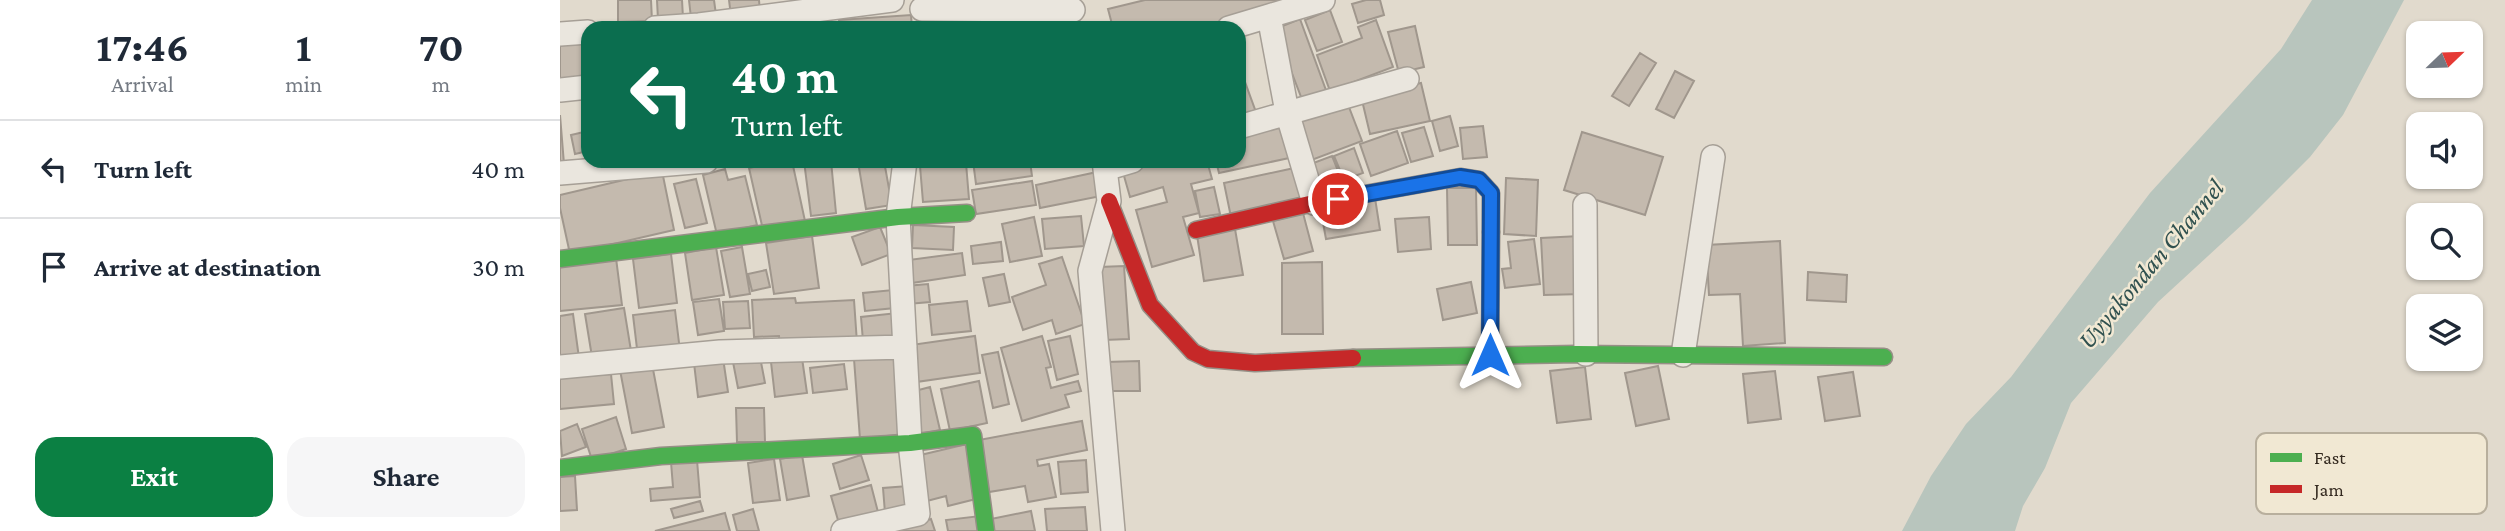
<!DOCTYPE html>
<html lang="en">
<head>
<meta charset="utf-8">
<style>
  body { margin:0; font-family:"Crimson Pro",serif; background:#f6f6f7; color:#1f2937; height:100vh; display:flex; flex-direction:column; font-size:26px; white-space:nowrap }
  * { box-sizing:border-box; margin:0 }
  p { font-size:23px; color:#747a83 }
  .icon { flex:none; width:38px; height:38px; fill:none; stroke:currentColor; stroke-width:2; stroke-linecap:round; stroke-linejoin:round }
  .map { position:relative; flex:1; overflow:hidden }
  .drawer { display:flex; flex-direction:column; background:#fff; width:560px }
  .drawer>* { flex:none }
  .hud { position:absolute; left:21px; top:21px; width:665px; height:147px; border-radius:21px; box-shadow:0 2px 5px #0004; background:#0b6e4f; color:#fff; overflow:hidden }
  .needle { width:46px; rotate:67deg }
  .fabs { position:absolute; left:1846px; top:21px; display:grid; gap:14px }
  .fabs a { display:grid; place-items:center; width:77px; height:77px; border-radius:14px; background:#fff; box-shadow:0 2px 5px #0004; font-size:35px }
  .pin { position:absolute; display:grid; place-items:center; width:60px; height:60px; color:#fff; margin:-30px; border:4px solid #fff; border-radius:50%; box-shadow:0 2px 7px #0007 }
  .me { position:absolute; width:77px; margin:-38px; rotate:0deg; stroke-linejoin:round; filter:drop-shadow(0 0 5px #0008) }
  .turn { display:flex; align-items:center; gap:24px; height:147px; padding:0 35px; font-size:32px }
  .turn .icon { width:91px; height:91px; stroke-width:2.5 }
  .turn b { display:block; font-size:49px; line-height:60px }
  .eta { display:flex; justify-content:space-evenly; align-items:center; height:119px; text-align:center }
  .eta b { font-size:42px; font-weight:700; line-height:49px }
  .primary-button { display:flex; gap:14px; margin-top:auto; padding:14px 35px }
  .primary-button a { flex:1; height:80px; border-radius:21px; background:#0b8043; color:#fff; font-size:28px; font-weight:700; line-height:80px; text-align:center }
  .primary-button a+a { background:#f6f6f7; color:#1f2937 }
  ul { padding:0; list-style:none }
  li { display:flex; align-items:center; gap:21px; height:98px; padding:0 35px; border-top:2px solid #e0e1e3 }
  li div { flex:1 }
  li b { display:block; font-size:26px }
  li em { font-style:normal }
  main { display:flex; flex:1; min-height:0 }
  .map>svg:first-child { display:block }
  .water { fill:#b8c5bd }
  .building { fill:#c4baae; stroke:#a0978d; stroke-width:2 }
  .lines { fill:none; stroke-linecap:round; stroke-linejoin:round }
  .street-casing { stroke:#a69f96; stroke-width:26 }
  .fast-casing { stroke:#968f86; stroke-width:19 }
  .jam-casing { stroke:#968f86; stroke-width:19 }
  .street { stroke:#eae6de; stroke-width:23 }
  .fast { stroke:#4caf50; stroke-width:16 }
  .jam { stroke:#c62828; stroke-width:16 }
  .route-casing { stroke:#114b97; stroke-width:18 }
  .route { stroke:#1a73e8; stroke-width:12 }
  .labels { text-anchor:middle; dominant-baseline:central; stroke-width:5; stroke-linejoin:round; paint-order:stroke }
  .water-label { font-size:26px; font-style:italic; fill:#30514f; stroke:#f1e8d3 }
  .key { fill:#f1e8d3; stroke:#b8af9d; stroke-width:2 }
  .key-label { font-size:19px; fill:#33291f }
</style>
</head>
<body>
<main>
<section class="drawer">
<div class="eta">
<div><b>17:46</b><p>Arrival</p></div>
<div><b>1</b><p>min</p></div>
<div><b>70</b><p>m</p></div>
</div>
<ul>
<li><svg class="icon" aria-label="left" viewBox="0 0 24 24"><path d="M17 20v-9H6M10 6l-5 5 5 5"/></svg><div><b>Turn left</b></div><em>40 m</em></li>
<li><svg class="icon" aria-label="arrive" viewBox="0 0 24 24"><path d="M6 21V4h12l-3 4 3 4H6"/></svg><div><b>Arrive at destination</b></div><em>30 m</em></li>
</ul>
<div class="primary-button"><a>Exit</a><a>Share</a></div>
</section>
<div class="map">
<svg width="1945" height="531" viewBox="0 0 1945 531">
  <rect width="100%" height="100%" fill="#e1dacd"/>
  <path class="water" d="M1752 0H1844L1783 115 1750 157 1685 222 1598 302 1511 403 1485 468 1463 506 1455 531H1342L1371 476 1406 424 1451 377 1590 193 1721 49Z"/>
  <path class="building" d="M58 0H91L92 21 58 22Z
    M97 0H122L123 18 98 20Z
    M129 0H154L156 15 131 18Z
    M169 0H199L200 12 171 16Z
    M585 0H729L731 5 638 28H553L548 9Z
    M806 0H820L824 15 798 23 792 4Z
    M770 10 782 42 757 51 745 20Z
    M375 14 421 17 420 28H374Z
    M351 15 352 28H280L279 20Z
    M740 19 767 93 743 102 715 29Z
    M816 20 833 67 770 91 757 55 802 38 798 27Z
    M240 23 275 24V28H240Z
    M855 26 864 67 839 73 828 32Z
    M28 43V80L0 81V44Z
    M1080 53 1096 63 1069 106 1052 96Z
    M679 58 683 71H681L697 115 679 121Z
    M1115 71 1134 81 1114 118 1096 109Z
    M861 83 870 121 810 134 801 96Z
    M787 102 802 141 749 161 735 123Z
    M0 115 4 164 0 165Z
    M890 116 898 146 880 151 872 121Z
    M726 125 734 157 659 173 656 161H679V136Z
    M923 126 927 157 903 159 900 128Z
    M864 127 873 156 851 162 842 133Z
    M28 131V151L15 154 11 135Z
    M837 131 848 163 811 176 800 144Z
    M1022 132 1103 157 1085 215 1004 190Z
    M794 148 803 173 784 180 774 156Z
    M772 156 782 181 758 190 748 165Z
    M222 161H232L245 221 203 230 189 168Z
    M244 161H271L276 213 251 216Z
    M324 161 332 205 306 209 298 162Z
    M413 161H470L472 176 416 184Z
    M590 161H647L652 179 631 184 639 213 623 217 634 255 592 267 576 210 607 202 603 187 570 197 562 169Z
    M406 163 409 199 363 202 360 166Z
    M739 167 747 202 671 217 664 183Z
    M165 169 168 180 185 176 197 225 157 235 143 175Z
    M102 171 114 230 10 254 0 208V195Z
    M537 172 541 196 480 208 476 185Z
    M946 178 978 180 976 236 944 234Z
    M136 179 147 223 125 228 114 184Z
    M472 181 476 205 416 214 412 190Z
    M654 187 660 214 640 217 635 191Z
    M887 188H916L917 245H888Z
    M815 198 820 230 766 239 760 206Z
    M743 213 753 251 724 259 713 221Z
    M521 216 524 246 485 249 482 219Z
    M474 217 482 256 450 262 442 224Z
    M869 217 871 249 838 252 835 219Z
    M353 225 394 227 393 250 352 248Z
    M320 227 331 254 302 265 292 237Z
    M675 229 683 275 644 281 637 235Z
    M252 236 259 288 214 294 206 243Z
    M1020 236 1023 294 984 295 981 238Z
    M974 239 980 284 945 288 942 269 951 268 948 242Z
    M1220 241 1225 343 1183 346 1180 294 1149 295 1146 245Z
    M441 242 443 261 413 264 411 246Z
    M156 247 164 295 132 300 125 253Z
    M182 247 190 294 170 297 161 251Z
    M402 253 405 275 345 284 341 261Z
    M111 254 117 303 79 308 73 259Z
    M502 257 525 324 496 334 492 320 463 330 452 297 486 285 479 264Z
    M56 258 62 305 0 311V264Z
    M762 262 763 334H722V263Z
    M564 266 569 339 544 340 539 267Z
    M206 270 210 287 192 291 188 274Z
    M1248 272 1287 275 1286 302 1247 300Z
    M444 274 450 302 429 306 423 278Z
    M911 282 917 313 883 320 877 289Z
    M368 284 370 302 348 304 346 286Z
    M333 290 335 308 305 311 303 293Z
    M235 298 236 303 294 300 297 343 220 347 219 336 194 337 192 300Z
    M159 299 164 331 138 335 133 302Z
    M188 301 190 328 165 329 163 302Z
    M407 301 411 331 372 335 369 305Z
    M64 308 72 357 33 363 25 314Z
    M115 310 120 351 78 357 73 315Z
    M337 313 340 338 303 341 301 317Z
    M13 314 19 358 0 361V316Z
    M415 336 420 373 356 382 351 345Z
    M482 336 491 367 486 368 491 388 518 381 521 391 505 395 509 407 462 421 441 348Z
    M510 336 518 374 497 380 488 341Z
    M438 352 449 404 433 408 422 355Z
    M335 355 344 434 300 439 294 359Z
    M200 357 205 383 178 388 173 362Z
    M163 358 168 392 138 397 134 363Z
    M242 358 247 393 215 397 211 362Z
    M579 361 580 391H547L546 362Z
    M92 364 104 427 72 433 60 370Z
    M284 364 287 389 253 393 250 368Z
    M1098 366 1109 419 1076 426 1065 373Z
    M1025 367 1031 419 997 423 990 371Z
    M1215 371 1221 419 1188 423 1183 374Z
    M1293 372 1300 416 1265 421 1258 377Z
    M51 374 54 404 0 409V378Z
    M419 381 427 423 390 431 381 389Z
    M370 387 380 430 360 434 351 392Z
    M176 408H204L205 442H177Z
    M56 417 66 449 32 460 22 429Z
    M522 421 527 450 477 460 478 466 489 464 496 497 468 502 465 486 429 492 419 440Z
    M17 424 26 447 2 456 0 431Z
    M407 444 420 498 388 506 386 496 363 502 352 457Z
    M242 455 249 496 227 500 220 459Z
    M301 455 309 480 280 489 273 464Z
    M214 459 220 500 193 503 188 463Z
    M137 460 140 497 91 501 90 489 113 487 111 462Z
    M526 460 528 492 501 494 498 462Z
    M15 476 17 510 0 511V477Z
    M311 485 319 516 280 527 271 496Z
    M348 486 351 511 325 513 323 488Z
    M140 501 143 511 114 518 111 509Z
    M525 507 527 531H487L485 509Z
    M193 509 199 531H177L173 515Z
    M471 511 475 531H434L431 519Z
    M165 513 170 531H95Z
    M420 516 422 531H388L386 520Z
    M371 519 375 531H339L338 529Z"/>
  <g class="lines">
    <g class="street-casing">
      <path id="street" d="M362 9 513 10
        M709 16 763 0
        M95 28 139 25 332 0
        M669 28 709 16 727 112 754 203
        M0 34 28 32
        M0 90 28 87
        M679 127 847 79
        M544 161 549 201 530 271 553 531
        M545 169 572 161
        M0 173 146 161
        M1025 205 1026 354
        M1123 355 1153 157
        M0 367 160 352 345 347
        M283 531 358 514 350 443 338 217 345 161"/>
    </g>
    <g class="fast-casing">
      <path id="fast" d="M0 259 338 217 407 213
        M930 355 931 232
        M793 358 1017 354 1324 357
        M0 468 101 456 350 443 413 435 426 531"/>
    </g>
    <g class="jam-casing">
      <path id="jam" d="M549 201 590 305 633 352 648 359 695 363 793 358
        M636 230 754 203 900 177 919 180 931 193V232"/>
    </g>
    <use href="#street" class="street"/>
    <use href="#fast" class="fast"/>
    <use href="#jam" class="jam"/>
  </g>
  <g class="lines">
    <g class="route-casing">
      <path id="route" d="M778 199 900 177 919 180 931 193 930 355"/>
    </g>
    <use href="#route" class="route"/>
  </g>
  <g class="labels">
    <g class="water-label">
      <text transform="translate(1591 264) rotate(-50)">Uyyakondan Channel</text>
    </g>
  </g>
  <rect x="1696" y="433" width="231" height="81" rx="10" class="key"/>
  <rect x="1710" y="453" width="32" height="9" fill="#4caf50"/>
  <rect x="1710" y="485" width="32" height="8" fill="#c62828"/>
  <g class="key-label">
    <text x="1754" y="464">Fast</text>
    <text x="1754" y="496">Jam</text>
  </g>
</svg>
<div class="fabs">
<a><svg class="needle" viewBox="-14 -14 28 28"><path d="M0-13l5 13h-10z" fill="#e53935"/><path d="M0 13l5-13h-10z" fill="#747a83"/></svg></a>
<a><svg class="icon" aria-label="sound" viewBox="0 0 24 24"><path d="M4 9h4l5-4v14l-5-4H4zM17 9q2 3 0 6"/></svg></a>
<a><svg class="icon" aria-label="search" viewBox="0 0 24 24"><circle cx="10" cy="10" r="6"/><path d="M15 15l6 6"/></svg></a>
<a><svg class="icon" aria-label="layers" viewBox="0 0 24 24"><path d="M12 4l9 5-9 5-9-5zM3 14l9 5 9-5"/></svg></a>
</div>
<div class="pin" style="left:778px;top:199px;background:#d93025"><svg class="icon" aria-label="arrive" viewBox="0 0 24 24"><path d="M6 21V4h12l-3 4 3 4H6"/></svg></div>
<svg class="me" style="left:930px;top:355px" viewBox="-20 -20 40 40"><path d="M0-17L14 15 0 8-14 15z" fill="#1a73e8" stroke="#fff" stroke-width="4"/></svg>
<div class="hud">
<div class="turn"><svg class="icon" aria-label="left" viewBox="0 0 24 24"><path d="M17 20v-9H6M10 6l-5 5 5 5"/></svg><div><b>40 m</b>Turn left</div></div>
</div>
</div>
</main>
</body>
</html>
